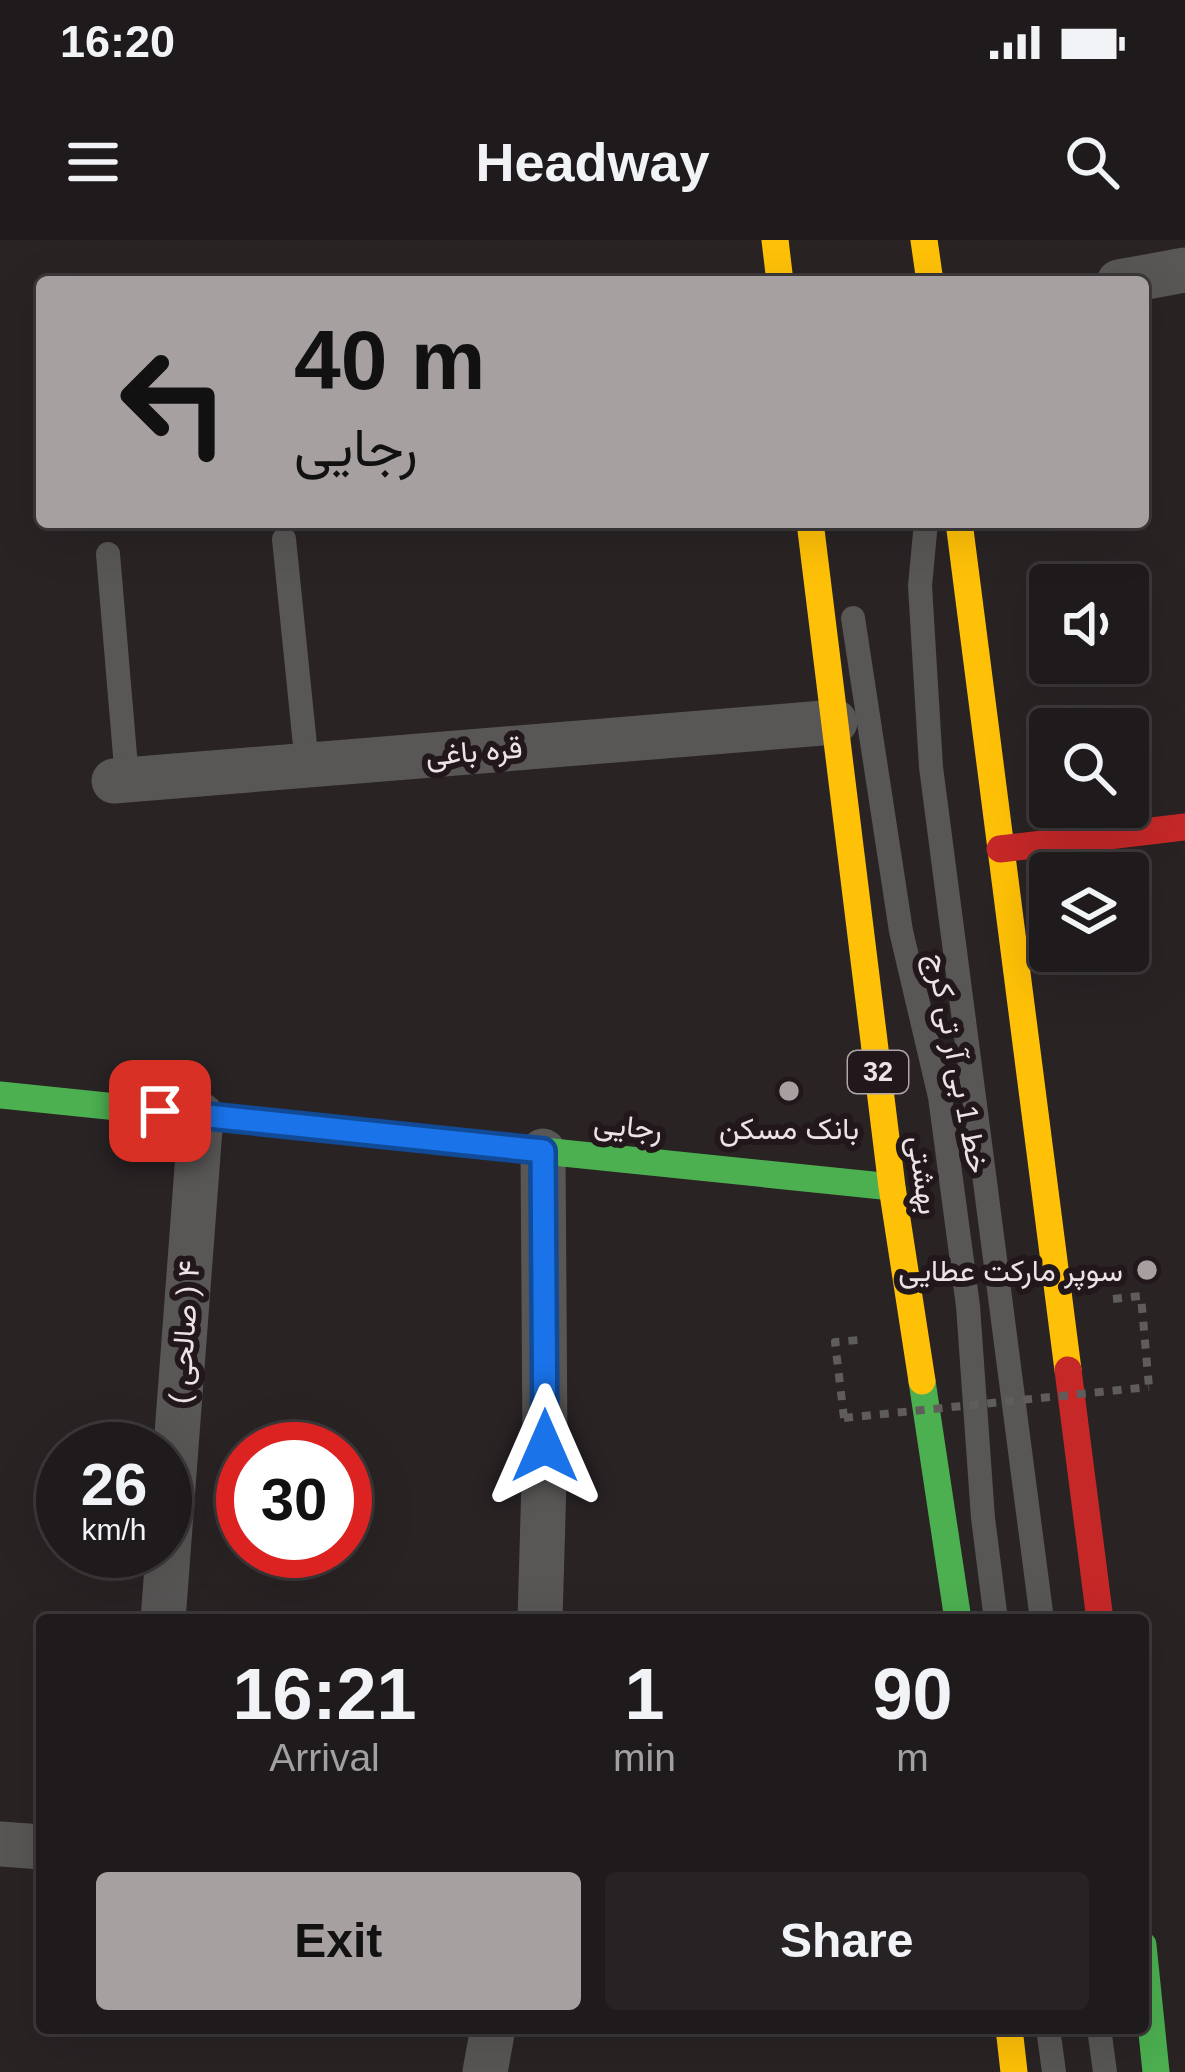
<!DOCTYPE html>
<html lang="en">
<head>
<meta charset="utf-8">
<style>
  body { margin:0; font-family:Arial,Vazirmatn,sans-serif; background:#272324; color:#f1f3f6; height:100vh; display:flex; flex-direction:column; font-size:45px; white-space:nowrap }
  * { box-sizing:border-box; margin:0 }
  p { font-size:39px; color:#a1a1a3 }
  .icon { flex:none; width:66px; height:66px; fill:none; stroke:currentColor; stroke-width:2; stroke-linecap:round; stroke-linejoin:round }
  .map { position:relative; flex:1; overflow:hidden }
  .drawer { position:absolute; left:36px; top:1374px; width:1113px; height:420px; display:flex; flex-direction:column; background:#1f1a1b; border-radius:12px; box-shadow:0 12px 48px #0002,0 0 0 3px #3c383a }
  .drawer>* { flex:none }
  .banner { position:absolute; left:36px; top:36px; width:1113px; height:252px; border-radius:12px; box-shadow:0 12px 48px #0002,0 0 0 3px #3c383a; background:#a7a0a1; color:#111; overflow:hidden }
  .tools { position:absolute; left:1029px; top:324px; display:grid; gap:24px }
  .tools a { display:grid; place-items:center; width:120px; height:120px; border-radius:12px; background:#1f1a1b; box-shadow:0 12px 48px #0002,0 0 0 3px #3c383a; font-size:60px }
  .speed { position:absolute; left:36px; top:1182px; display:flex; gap:24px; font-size:60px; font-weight:700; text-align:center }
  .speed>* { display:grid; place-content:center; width:156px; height:156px; border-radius:50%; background:#1f1a1b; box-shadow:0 12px 48px #0002,0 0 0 3px #3c383a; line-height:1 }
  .speed small { font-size:30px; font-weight:400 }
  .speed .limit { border:18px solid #d22; background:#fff; color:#111 }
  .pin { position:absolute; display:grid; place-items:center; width:102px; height:102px; color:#fff; margin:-51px; border-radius:24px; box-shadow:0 6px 18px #0006 }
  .me { position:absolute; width:132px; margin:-66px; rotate:0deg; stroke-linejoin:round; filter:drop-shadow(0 0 9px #0008) }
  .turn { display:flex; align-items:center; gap:42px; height:252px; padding:0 60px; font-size:54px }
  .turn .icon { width:156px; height:156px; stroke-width:2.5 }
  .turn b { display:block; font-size:84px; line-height:102px }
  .eta { display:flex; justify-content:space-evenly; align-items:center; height:204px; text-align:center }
  .eta b { font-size:72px; font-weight:700; line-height:84px }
  .button { display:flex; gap:24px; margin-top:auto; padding:24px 60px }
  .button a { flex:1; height:138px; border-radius:12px; background:#a7a0a1; color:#111; font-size:48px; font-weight:700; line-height:138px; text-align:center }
  .button a+a { background:#272324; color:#f1f3f6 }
  .status { display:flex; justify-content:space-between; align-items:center; height:84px; padding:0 60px; background:#1f1a1b; direction:ltr }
  .status svg { height:33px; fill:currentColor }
  header { display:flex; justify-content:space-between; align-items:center; height:156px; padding:0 60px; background:#1f1a1b; font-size:54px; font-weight:700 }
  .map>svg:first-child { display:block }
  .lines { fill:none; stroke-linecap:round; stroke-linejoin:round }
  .path { stroke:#5f5c5c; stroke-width:8; stroke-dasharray:9 9; stroke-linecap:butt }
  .lane { stroke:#595656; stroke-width:24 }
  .street { stroke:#595656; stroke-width:45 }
  .fast { stroke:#4caf50; stroke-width:27 }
  .slow { stroke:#ffc107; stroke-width:27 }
  .jam { stroke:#c62828; stroke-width:27 }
  .path-bridge { stroke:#5f5c5c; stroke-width:8; stroke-dasharray:9 9; stroke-linecap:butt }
  .route-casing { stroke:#114b97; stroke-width:30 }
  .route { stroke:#1a73e8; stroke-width:21 }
  .poi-dot { fill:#a7a0a1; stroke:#22171a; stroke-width:4.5 }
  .labels { text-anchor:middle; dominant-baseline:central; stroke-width:12; stroke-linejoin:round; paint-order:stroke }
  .shield { fill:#22171a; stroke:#afa6a8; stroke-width:3 }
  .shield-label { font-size:27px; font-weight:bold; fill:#ebe3e5 }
  .street-label { font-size:30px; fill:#ebe3e5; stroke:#22171a }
  .poi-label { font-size:30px; fill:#ebe3e5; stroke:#22171a }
</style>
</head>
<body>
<div class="status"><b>16:20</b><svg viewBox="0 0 49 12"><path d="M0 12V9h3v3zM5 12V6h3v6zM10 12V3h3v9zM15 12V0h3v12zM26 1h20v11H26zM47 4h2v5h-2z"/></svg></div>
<header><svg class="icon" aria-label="menu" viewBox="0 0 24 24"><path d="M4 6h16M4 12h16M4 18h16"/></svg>Headway<svg class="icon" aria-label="search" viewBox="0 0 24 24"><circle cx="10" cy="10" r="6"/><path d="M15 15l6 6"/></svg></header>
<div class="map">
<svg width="1185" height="1832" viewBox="0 0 1185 1832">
  <rect width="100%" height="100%" fill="#292324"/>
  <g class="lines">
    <path class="path" d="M1113 1059 1141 1056 1149 1147
      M844 1178 835 1102 859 1100"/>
    <path class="lane" d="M926 282 920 346 931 527 1042 1380
      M284 299 307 525
      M108 314 127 539
      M853 378 901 691 940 857 968 1066 983 1278 996 1380
      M1048 1788 1054 1832
      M1099 1788 1105 1832"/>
    <path class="street" d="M1119 42 1185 30
      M114 541 835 482
      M163 1380 201 875
      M540 1380 545 1206 543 911
      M0 1604 42 1607
      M485 1832 493 1788"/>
    <path class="fast" d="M0 855 892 947
      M922 1141 958 1380
      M1143 1705 1156 1832"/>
    <path class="slow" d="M775 0 780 42
      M924 0 930 42
      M810 282 892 947 922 1141
      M959 282 1068 1130
      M1009 1788 1014 1832"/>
    <path class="jam" d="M1000 609 1185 587
      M1068 1130 1100 1380"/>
    <path class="path-bridge" d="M844 1178 1149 1147"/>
  </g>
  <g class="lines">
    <g class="route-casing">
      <path id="route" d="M160 871 543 911 545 1206"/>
    </g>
    <use href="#route" class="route"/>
  </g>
  <g class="poi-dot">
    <circle cx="789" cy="851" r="12"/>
    <circle cx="1147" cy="1030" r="12"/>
  </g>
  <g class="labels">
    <rect class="shield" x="848" y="811" width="60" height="42" rx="9"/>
    <g class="shield-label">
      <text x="878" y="832">32</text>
    </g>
    <g class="street-label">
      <text transform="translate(474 511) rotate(-5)">قره باغی</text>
      <text transform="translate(958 823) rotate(79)">خط 1 بی آر تی کرج</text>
      <text transform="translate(628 886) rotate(6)">رجایی</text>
      <text transform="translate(924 935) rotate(82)">بهشتی</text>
      <text transform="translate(184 1092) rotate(-86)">( صالحی ) ۴</text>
    </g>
    <g class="poi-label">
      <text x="789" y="888">بانک مسکن</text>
      <text x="1123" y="1030" text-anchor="end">سوپر مارکت عطایی</text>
    </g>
  </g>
</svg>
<div class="tools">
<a><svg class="icon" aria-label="sound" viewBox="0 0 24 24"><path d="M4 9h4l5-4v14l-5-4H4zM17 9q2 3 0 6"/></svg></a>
<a><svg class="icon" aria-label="search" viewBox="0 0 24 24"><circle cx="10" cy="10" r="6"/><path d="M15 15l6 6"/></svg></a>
<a><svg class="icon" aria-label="layers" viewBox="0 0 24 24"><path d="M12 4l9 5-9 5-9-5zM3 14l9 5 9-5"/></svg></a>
</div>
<div class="speed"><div>26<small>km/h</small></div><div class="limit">30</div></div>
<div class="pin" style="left:160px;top:871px;background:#d93025"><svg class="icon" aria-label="arrive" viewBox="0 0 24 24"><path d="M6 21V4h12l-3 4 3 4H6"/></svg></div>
<svg class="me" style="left:545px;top:1206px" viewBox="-20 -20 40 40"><path d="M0-17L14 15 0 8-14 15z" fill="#1a73e8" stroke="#fff" stroke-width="4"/></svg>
<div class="banner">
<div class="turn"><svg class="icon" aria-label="left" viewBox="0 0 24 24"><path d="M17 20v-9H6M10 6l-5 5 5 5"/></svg><div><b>40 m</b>رجایی</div></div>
</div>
<section class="drawer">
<div class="eta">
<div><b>16:21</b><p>Arrival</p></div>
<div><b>1</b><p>min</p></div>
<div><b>90</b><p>m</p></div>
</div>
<div class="button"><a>Exit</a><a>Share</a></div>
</section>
</div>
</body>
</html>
